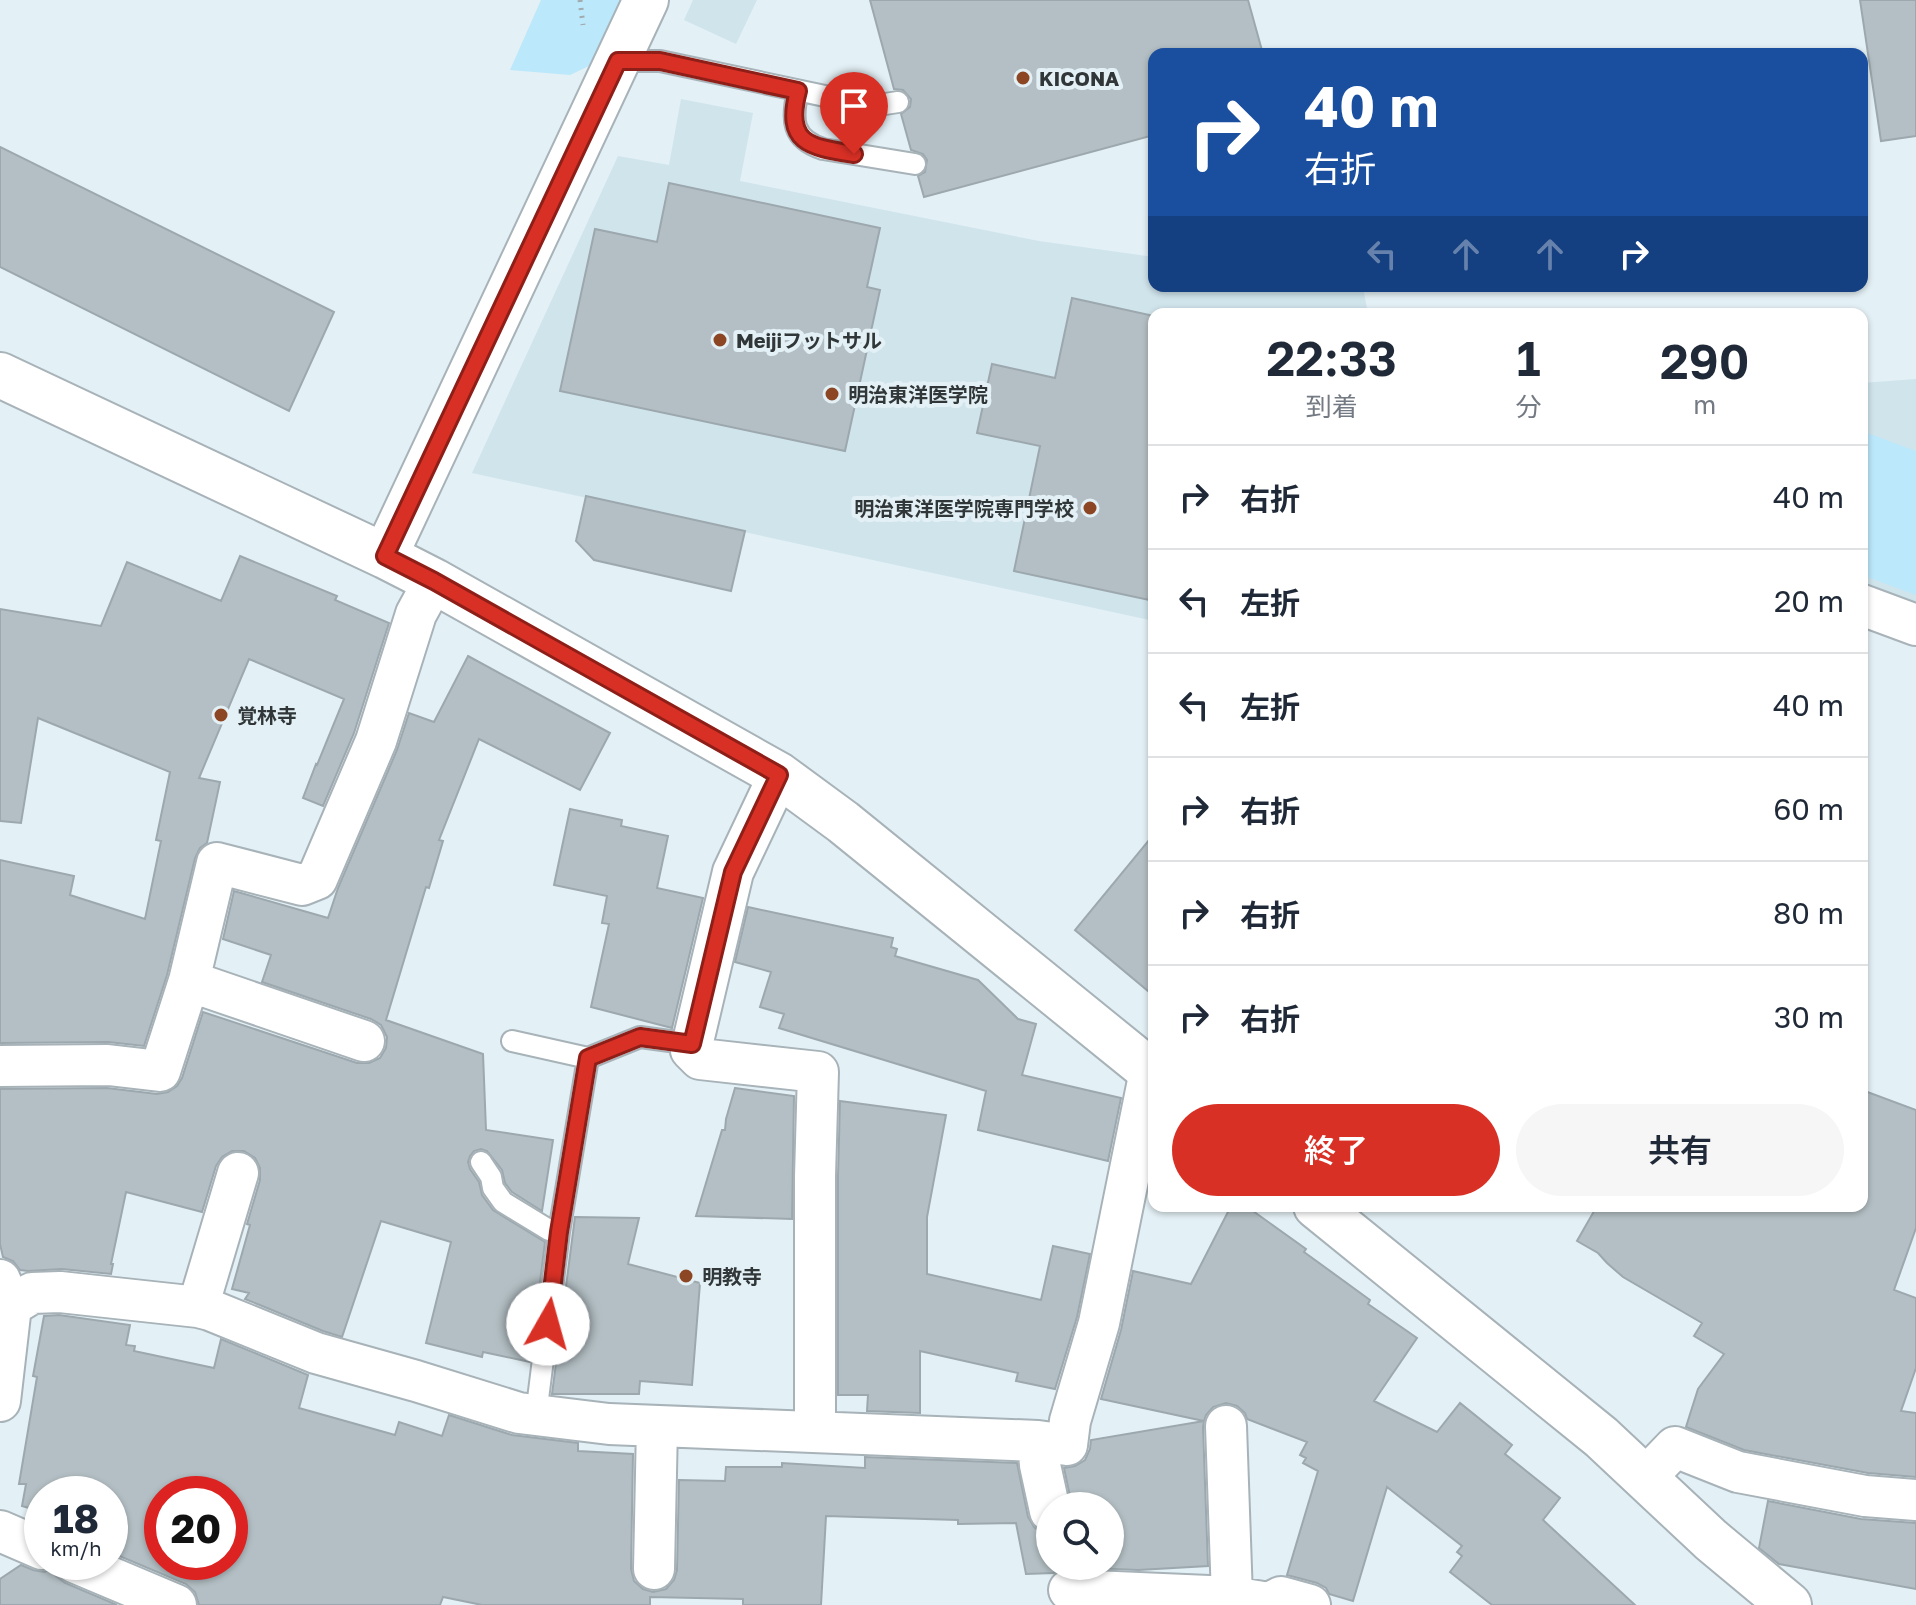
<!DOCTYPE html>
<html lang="ja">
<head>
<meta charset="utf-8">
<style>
  body { margin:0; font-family:"Golos Text","Noto Sans JP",sans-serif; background:#f6f6f7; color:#1f2937; height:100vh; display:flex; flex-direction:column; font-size:30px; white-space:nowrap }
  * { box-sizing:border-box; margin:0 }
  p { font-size:26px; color:#747a83 }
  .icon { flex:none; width:44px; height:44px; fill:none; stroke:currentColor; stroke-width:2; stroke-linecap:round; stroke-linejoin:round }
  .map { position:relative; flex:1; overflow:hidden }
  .drawer { position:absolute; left:1148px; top:308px; width:720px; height:904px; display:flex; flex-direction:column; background:#fff; border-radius:16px; box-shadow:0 2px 6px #0004 }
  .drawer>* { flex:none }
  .banner { position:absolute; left:1148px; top:48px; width:720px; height:244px; border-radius:16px; box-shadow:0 2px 6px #0004; background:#1a4fa0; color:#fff; overflow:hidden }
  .controls { position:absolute; left:1036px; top:1492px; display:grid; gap:16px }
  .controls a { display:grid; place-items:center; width:88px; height:88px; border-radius:50%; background:#fff; box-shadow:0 2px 6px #0004; font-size:40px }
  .speed { position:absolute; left:24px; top:1476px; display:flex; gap:16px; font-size:40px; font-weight:700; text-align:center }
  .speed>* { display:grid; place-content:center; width:104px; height:104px; border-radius:50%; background:#fff; box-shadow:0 2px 6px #0004; line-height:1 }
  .speed small { font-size:20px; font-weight:400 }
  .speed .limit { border:12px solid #d22; background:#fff; color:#111 }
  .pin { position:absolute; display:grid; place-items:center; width:68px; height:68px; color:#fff; margin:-82px -34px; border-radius:50% 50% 50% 0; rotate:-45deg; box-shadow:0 0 8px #0007 }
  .pin .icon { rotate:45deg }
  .me { position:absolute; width:88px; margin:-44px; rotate:7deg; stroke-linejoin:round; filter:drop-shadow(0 0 6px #0008) }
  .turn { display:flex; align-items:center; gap:28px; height:168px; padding:0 24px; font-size:36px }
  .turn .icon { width:104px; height:104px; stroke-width:2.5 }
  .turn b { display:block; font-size:56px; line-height:68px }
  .lanes { display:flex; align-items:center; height:76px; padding:0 24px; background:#0003; justify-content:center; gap:40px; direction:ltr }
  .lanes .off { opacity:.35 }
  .eta { display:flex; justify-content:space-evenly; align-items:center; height:136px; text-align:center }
  .eta b { font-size:48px; font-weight:600; line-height:56px }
  .primary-button { display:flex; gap:16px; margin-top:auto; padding:16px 24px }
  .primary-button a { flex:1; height:92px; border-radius:48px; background:#d93025; color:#fff; font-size:32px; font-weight:600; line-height:92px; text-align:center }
  .primary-button a+a { background:#f6f6f7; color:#1f2937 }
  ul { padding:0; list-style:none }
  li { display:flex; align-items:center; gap:24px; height:104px; padding:0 24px; border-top:2px solid #e0e1e3 }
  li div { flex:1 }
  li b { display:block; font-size:30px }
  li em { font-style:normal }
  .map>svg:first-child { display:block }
  .built { fill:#d0e4ec }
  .green { fill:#bbe8fb }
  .building { fill:#b3bfc4; stroke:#9ca8ad; stroke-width:2; fill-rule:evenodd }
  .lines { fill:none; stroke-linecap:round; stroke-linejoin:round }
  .service-casing { stroke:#a7b3b8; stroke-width:24 }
  .minor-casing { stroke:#a7b3b8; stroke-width:44 }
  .tertiary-casing { stroke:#a7b3b8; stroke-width:48 }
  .path { stroke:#a1abaf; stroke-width:5; stroke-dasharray:2 6; stroke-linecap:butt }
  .service { stroke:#fff; stroke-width:20 }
  .minor { stroke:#fff; stroke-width:40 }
  .tertiary { stroke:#fff; stroke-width:44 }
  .route-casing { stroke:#8d1f18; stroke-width:20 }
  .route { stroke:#d93025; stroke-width:14 }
  .poi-dot { fill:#8d4623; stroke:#e3f0f5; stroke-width:3 }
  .labels { text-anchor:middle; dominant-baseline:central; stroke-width:8; stroke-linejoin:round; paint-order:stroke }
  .poi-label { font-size:20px; font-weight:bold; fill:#313638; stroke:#e3f0f5; text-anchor:start }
</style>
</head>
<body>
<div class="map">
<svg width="1916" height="1605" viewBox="0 0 1916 1605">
  <rect width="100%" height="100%" fill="#e3f0f5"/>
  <path class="built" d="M693 0H757L736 44 684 20Z
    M681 99 753 113 740 181 1039 241 1154 257V286L1363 287 1368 314H1154V621L472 473 618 156 669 165Z
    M1916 379V607L1862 586V383Z"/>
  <path class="green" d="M541 0H621L591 65 570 75 510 70Z
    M1862 431 1916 451V595L1862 575Z"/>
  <path class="building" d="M870 0H1248L1263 54H1154V135L924 197 918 176 925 172 927 160 923 154 911 150 901 114 910 107 911 99 903 90 894 89Z
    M1860 0H1916V136L1881 141Z
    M0 147 334 312 289 411 0 267Z
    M669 183 880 228 867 287 880 290 845 451 560 391 595 229 657 242Z
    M1072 298 1154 316V601L1014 571 1040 446 977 433 992 364 1055 378Z
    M586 496 745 531 731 591 594 560 576 541Z
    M240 556 337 596 335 600 389 623 354 733 323 806 303 798 316 764 317 765 344 699 249 659 199 778 220 782 207 843 200 848 195 858 167 975 144 1046 108 1042 0 1043V860L74 876 70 895 145 919 161 841 156 840 170 772 38 718 21 823 0 821V609L101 626 127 562 221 601Z
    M468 656 610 733 580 790 479 739 439 840 443 841 429 888 426 887 386 1020 483 1054 486 1130 553 1140 542 1211 512 1192 505 1183 502 1170 487 1151 481 1149 474 1151 470 1156 468 1162 470 1169 479 1182 482 1195 493 1210 545 1242 530 1362 483 1352 482 1357 426 1343 451 1242 381 1221 342 1337 323 1331 245 1299 249 1293 232 1289 250 1225 247 1224 260 1180V1168L255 1158 244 1151H232L222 1157 216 1166 202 1212 126 1192 111 1264H113L111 1274 62 1269 28 1271 20 1270 13 1261 3 1257 0 1244V1089L107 1088 157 1094 168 1092 177 1086 182 1078 203 1012 357 1063H369L380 1058 386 1048 387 1037 381 1025 371 1019 262 982 271 955 223 939 234 891 328 918 338 888 397 750 409 713 434 722Z
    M570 809 622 820 621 826 668 836 657 888 703 898 672 1028 591 1007 609 924 602 923 607 896 554 885Z
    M1154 834V996L1075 930Z
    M748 907 893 938 891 947 897 949 895 956 978 980 1018 1019 1036 1024 1022 1075 1121 1098 1108 1161 978 1130 986 1091 779 1028 784 1014 760 1007 771 972 735 962Z
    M735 1088 794 1096 792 1219 696 1216 722 1130H725L726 1119Z
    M1862 1090 1916 1110V1228L1894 1290 1916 1298V1368L1901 1411 1916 1413V1477L1868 1473 1744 1450 1686 1427 1698 1389 1724 1354 1694 1336 1702 1323 1623 1277 1607 1263 1598 1253 1577 1241 1597 1206H1862Z
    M840 1101 946 1115 927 1217V1274L1041 1300 1053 1246 1090 1254 1077 1317 1055 1389 1016 1381 1018 1373 920 1351V1413L867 1411 868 1395H838V1176Z
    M1231 1206H1246L1306 1249 1304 1252 1370 1300 1368 1304 1417 1338 1374 1401 1437 1432 1460 1403 1512 1445 1505 1454 1560 1498 1543 1520 1635 1605H1492L1450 1572 1462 1556 1457 1552 1462 1546 1387 1487 1353 1601 1329 1594 1326 1588 1317 1583 1287 1575 1318 1471 1303 1463 1306 1458 1300 1455 1307 1442 1247 1419 1245 1413 1237 1406 1226 1403 1213 1407 1206 1415 1204 1421 1101 1399 1121 1330 1133 1271 1191 1284Z
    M575 1217 639 1218 628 1264 700 1283 692 1385 640 1381 639 1394H552Z
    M59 1315 130 1325 126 1345 135 1346 134 1351 214 1368 221 1339 308 1375 299 1408 395 1435 399 1422 442 1436 449 1415 512 1435 578 1443V1451L633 1454 631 1569 634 1581 643 1589 653 1592 666 1589 674 1580 677 1570 679 1480 725 1481 726 1467H782V1463L865 1468V1457L1017 1463 1028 1517 1034 1527 1042 1533H1050V1566H1110V1506H1072L1064 1468 1075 1466 1085 1460 1090 1449 1091 1440 1204 1421 1203 1427 1208 1566 1138 1570 1070 1567 1059 1569 1054 1573 1026 1574 1016 1523 958 1524V1520L826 1516 821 1605H743V1599L650 1597V1605H482L443 1597 440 1605H199L195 1592 186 1584 110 1552V1494H42V1524L28 1518 29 1508 22 1506 26 1484H19L37 1377 33 1376 44 1316ZM162 1494H230V1562H162Z
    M1768 1501 1861 1519 1916 1523V1589L1779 1564 1759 1548Z
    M21 1565 33 1570 44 1572 53 1569 56 1576 65 1583 117 1605H0V1579Z"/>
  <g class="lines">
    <g class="service-casing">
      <path id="service" d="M618 61H660L872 106 898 102
        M798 91C791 120 792 139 823 149L915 164
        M512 1041 588 1058
        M481 1162 491 1177 493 1188 503 1202 549 1230 559 1232
        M536 1415 559 1232 588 1058 640 1037 692 1044"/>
    </g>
    <g class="minor-casing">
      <path id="minor" d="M1862 605 1916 625
        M779 775 733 872 691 1050 700 1059 818 1072 815 1176V1432
        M189 981 364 1041
        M0 1066 108 1065 160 1071 189 981 217 863 302 885 317 879 376 741 416 614 434 581
        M0 1280 11 1306 0 1401
        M11 1306 32 1293 60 1292 198 1307 210 1310 316 1353 416 1381 519 1413 609 1424 1038 1441 1067 1445 1070 1421 1099 1323 1150 1071
        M198 1307 238 1173
        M1226 1426 1232 1597
        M1038 1441 1040 1465 1050 1511
        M1646 1477 1675 1447 1738 1472 1865 1496 1916 1500
        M0 1531 42 1549
        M74 1562 176 1605
        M654 1569 657 1426
        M1069 1590 1232 1597 1269 1603 1281 1597 1310 1605"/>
    </g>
    <g class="tertiary-casing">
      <path id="tertiary" d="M0 375 385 556 434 581 779 775 843 822 1154 1074
        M385 556 646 0
        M1316 1206 1601 1437 1711 1540 1789 1605"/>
    </g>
    <path class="path" d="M580 0 583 25"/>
    <use href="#service" class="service"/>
    <use href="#minor" class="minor"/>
    <use href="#tertiary" class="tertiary"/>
  </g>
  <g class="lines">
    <g class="route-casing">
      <path id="route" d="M548 1324 559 1232 588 1058 640 1037 692 1044 733 872 779 775 434 581 385 556 618 61H660L798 91C784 144 810 147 854 154"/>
    </g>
    <use href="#route" class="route"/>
  </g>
  <g class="poi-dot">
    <circle cx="1023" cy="78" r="8"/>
    <circle cx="720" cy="340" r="8"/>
    <circle cx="832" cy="394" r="8"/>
    <circle cx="1090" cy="508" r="8"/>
    <circle cx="221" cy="715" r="8"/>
    <circle cx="686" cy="1276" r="8"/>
  </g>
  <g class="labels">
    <g class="poi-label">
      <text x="1039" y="78">KICONA</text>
      <text x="736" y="340">Meijiフットサル</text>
      <text x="848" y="394">明治東洋医学院</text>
      <text x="1074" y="508" text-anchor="end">明治東洋医学院専門学校</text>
      <text x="237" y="715">覚林寺</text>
      <text x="702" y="1276">明教寺</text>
    </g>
  </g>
</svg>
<div class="controls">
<a><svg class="icon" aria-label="search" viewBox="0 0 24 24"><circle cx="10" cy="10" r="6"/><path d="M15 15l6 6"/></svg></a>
</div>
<div class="speed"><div>18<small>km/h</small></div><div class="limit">20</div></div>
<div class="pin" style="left:854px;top:154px;background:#d93025"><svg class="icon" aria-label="arrive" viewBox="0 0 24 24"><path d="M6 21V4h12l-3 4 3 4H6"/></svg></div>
<svg class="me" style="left:548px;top:1324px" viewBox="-20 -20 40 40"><circle r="19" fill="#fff"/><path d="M0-13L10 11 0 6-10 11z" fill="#d93025"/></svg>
<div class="banner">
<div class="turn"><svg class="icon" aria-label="right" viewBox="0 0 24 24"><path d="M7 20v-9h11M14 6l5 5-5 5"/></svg><div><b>40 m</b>右折</div></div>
<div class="lanes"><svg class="icon off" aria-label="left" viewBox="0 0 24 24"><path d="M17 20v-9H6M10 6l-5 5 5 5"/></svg><svg class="icon off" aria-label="ahead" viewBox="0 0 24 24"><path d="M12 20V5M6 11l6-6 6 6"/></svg><svg class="icon off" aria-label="ahead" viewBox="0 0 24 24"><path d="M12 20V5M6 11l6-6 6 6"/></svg><svg class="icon" aria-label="right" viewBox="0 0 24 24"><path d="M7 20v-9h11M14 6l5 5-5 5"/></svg></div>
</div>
<section class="drawer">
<div class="eta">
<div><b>22:33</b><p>到着</p></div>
<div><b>1</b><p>分</p></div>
<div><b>290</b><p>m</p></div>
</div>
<ul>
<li><svg class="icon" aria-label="right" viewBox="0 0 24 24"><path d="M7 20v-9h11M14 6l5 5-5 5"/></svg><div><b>右折</b></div><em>40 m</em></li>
<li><svg class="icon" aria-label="left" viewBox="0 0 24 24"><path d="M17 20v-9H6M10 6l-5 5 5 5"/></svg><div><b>左折</b></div><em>20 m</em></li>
<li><svg class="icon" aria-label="left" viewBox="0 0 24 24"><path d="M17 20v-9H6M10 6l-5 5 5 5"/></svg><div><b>左折</b></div><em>40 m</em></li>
<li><svg class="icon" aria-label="right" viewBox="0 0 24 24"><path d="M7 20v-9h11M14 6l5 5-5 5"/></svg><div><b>右折</b></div><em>60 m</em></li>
<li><svg class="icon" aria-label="right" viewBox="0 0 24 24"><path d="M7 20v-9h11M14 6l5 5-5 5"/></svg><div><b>右折</b></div><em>80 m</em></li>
<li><svg class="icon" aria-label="right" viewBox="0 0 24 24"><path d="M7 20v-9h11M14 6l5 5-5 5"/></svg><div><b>右折</b></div><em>30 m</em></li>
</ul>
<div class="primary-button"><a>終了</a><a>共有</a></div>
</section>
</div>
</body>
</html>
